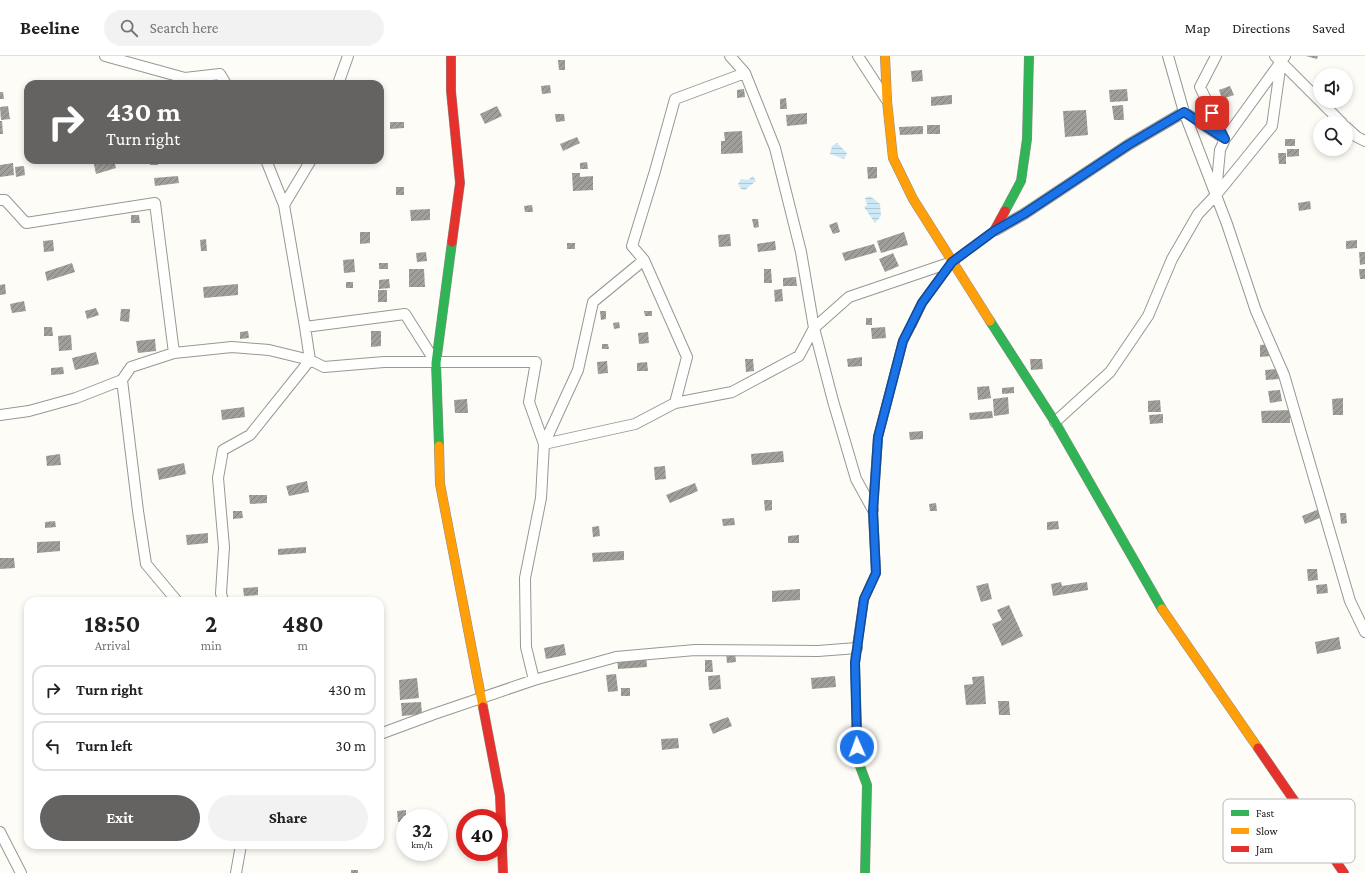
<!DOCTYPE html>
<html lang="en">
<head>
<meta charset="utf-8">
<style>
  body { margin:0; font-family:"Crimson Pro",serif; background:#f2f2f2; color:#202124; height:100vh; display:flex; flex-direction:column; font-size:15px; white-space:nowrap }
  * { box-sizing:border-box; margin:0 }
  p { font-size:13px; color:#757577 }
  .icon { flex:none; width:22px; height:22px; fill:none; stroke:currentColor; stroke-width:2; stroke-linecap:round; stroke-linejoin:round }
  .map { position:relative; flex:1; overflow:hidden }
  .sheet { position:absolute; left:24px; top:541px; width:360px; height:252px; display:flex; flex-direction:column; background:#fff; border-radius:12px; box-shadow:0 2px 6px #0003 }
  .sheet>* { flex:none }
  .top-card { position:absolute; left:24px; top:24px; width:360px; height:84px; border-radius:12px; box-shadow:0 2px 6px #0003; background:#646362; color:#fff; overflow:hidden }
  .buttons { position:absolute; left:1313px; top:12px; display:grid; gap:8px }
  .buttons a { display:grid; place-items:center; width:40px; height:40px; border-radius:50%; background:#fff; box-shadow:0 2px 6px #0003; font-size:20px }
  .speed { position:absolute; left:396px; top:753px; display:flex; gap:8px; font-size:20px; font-weight:700; text-align:center }
  .speed>* { display:grid; place-content:center; width:52px; height:52px; border-radius:50%; background:#fff; box-shadow:0 2px 6px #0003; line-height:1 }
  .speed small { font-size:10px; font-weight:400 }
  .speed .limit { border:6px solid #d22; background:#fff; color:#111 }
  .pin { position:absolute; display:grid; place-items:center; width:34px; height:34px; color:#fff; margin:-17px; border-radius:8px; box-shadow:0 2px 6px #0006 }
  .me { position:absolute; width:44px; margin:-22px; rotate:358deg; stroke-linejoin:round; filter:drop-shadow(0 0 3px #0008) }
  .turn { display:flex; align-items:center; gap:14px; height:84px; padding:0 16px; font-size:18px }
  .turn .icon { width:52px; height:52px; stroke-width:2.5 }
  .turn b { display:block; font-size:28px; line-height:34px }
  .eta { display:flex; justify-content:space-evenly; align-items:center; height:68px; text-align:center }
  .eta b { font-size:24px; font-weight:700; line-height:28px }
  .button { display:flex; gap:8px; margin-top:auto; padding:8px 16px }
  .button a { flex:1; height:46px; border-radius:24px; background:#646362; color:#fff; font-size:16px; font-weight:700; line-height:46px; text-align:center }
  .button a+a { background:#f2f2f2; color:#202124 }
  ul { padding:0; list-style:none }
  li { display:flex; align-items:center; gap:12px; height:50px; margin:0 8px 6px; padding:0 8px; border:2px solid #e0e0e0; border-radius:12px }
  li div { flex:1 }
  li b { display:block; font-size:15px }
  li em { font-style:normal }
  header { display:flex; align-items:center; gap:24px; box-sizing:border-box; height:56px; padding:0 20px; background:#fff; border-bottom:1px solid #e0e0e0 }
  header strong { font-size:19px }
  nav { display:flex; gap:22px; margin-inline-start:auto; font-size:14px }
  .search { width:280px; height:36px; background:#f2f2f2; display:flex; align-items:center; gap:10px; box-sizing:border-box; padding:0 14px; border-radius:22px; color:#757577; font-size:15px }
  .map>svg:first-child { display:block }
  .water { fill:url(#water-rules) }
  .building { fill:url(#building-hatch) }
  .lines { fill:none; stroke-linecap:round; stroke-linejoin:round }
  .street-casing { stroke:#979795; stroke-width:12 }
  .fast-casing { stroke:#8e8d8b; stroke-width:10 }
  .slow-casing { stroke:#8e8d8b; stroke-width:10 }
  .jam-casing { stroke:#8e8d8b; stroke-width:10 }
  .street { stroke:#fffffe; stroke-width:10 }
  .fast { stroke:#30b455; stroke-width:9 }
  .slow { stroke:#ff9f0a; stroke-width:9 }
  .jam { stroke:#e5322d; stroke-width:9 }
  .route-casing { stroke:#114b97; stroke-width:10 }
  .route { stroke:#1a73e8; stroke-width:7 }
  .key { fill:#fff; stroke:#b8b8b8; stroke-width:1 }
  .key-label { font-size:11px; fill:#111 }
</style>
</head>
<body>
<header>
<strong>Beeline</strong>
<div class="search"><svg class="icon" aria-label="search" viewBox="0 0 24 24"><circle cx="10" cy="10" r="6"/><path d="M15 15l6 6"/></svg>Search here</div>
<nav><a>Map</a><a>Directions</a><a>Saved</a></nav>
</header>
<div class="map">
<svg width="1365" height="817" viewBox="0 0 1365 817">
  <defs>
    <pattern id="water-rules" width="6" height="5" patternUnits="userSpaceOnUse"><rect width="6" height="5" fill="#cde8f7"/><path d="M0 2.5h6" fill="none" stroke="#afc6d3"/></pattern>
    <pattern id="building-hatch" width="6" height="6" patternUnits="userSpaceOnUse"><rect width="6" height="6" fill="#a19f9c"/><path d="M-1 1l2-2M0 6l6-6M5 7l2-2" fill="none" stroke="#82807e"/></pattern>
  </defs>
  <rect width="100%" height="100%" fill="#fdfcf7"/>
  <path class="water" d="M837 87 847 97 844 103 830 98 832 90Z
    M753 120 756 125 745 134 741 133 738 128 741 123 748 124Z
    M870 140 880 148 881 160 875 167 864 151 867 149 865 142Z"/>
  <path class="building" d="M1306 0H1318L1317 3Z
    M558 4H565V14H559Z
    M922 14 923 25 912 26 911 15Z
    M550 29 551 37 542 38 541 30Z
    M1230 30 1234 39 1222 43 1219 34Z
    M744 33 745 41 737 42V34Z
    M1127 33 1128 45 1110 46 1109 34Z
    M0 36H3L4 43H0Z
    M952 39V48L931 50V41Z
    M786 42 787 53H780V43Z
    M1123 49 1124 64H1114L1112 50Z
    M8 50 10 63 1 64 0 51Z
    M497 50 502 60 485 68 480 58Z
    M1086 54 1088 79 1065 81 1063 55Z
    M807 57V68L787 70 786 59Z
    M555 58H564L565 65 556 66Z
    M0 65H2L3 78H0Z
    M390 66H404V72L390 73Z
    M927 69H940V78H927Z
    M923 70V78L900 79 899 71Z
    M742 75 743 97 721 98V85H725L724 76Z
    M577 81 580 87 563 95 560 88Z
    M1285 83H1295V90H1285Z
    M1287 93H1299V100L1287 101Z
    M1278 97H1286V108H1279Z
    M93 104H114L116 112 96 118Z
    M150 104H157L158 109H150Z
    M587 106 588 113H580V107Z
    M13 107 14 119 0 121V109Z
    M24 110 25 119 16 121 15 111Z
    M867 111H877V122L868 123Z
    M572 117H580V121L593 120V134L573 135Z
    M178 120 179 127 155 130 154 122Z
    M396 131H404V139H396Z
    M1310 145 1311 153 1299 155 1298 147Z
    M532 149 533 156H525L524 150Z
    M430 153V164L411 165 410 154Z
    M131 159H139L140 167H131Z
    M752 163H758L759 171 754 172Z
    M837 166 840 176 833 178 829 169Z
    M360 176H370V187L360 188Z
    M904 176 908 189 881 197 877 185Z
    M730 178 731 190 719 191 718 179Z
    M206 183 207 195H201L200 184Z
    M53 184 54 195 44 196 43 185Z
    M1357 184V192L1346 193V185Z
    M775 185 776 194 758 196 757 188Z
    M567 187H575V193H567Z
    M874 188 877 196 845 205 842 197Z
    M426 196 427 205 417 206 416 197Z
    M1359 196H1365V208L1360 209Z
    M893 197 899 210 885 216 879 203Z
    M354 203 355 216 344 217 343 204Z
    M72 207 75 216 47 225 45 216Z
    M379 207H388V213H379Z
    M409 213H424L425 231H409Z
    M764 213H771L772 227H764Z
    M1359 213H1365V223H1360Z
    M796 221 797 230H783V222Z
    M389 223 390 232 379 233V224Z
    M346 226H353V232H346Z
    M5 228 6 238 0 239V229Z
    M238 228V239L204 242 203 231Z
    M782 233 783 245 775 246 774 234Z
    M378 234H387V246H378Z
    M24 245 26 255 12 257 10 248Z
    M96 252 99 259 87 263 85 255Z
    M121 253H130L129 266 120 265Z
    M600 255H606V263L601 264Z
    M644 255H652V260H645Z
    M866 262H872V269H866Z
    M619 266 620 272 614 273 613 267Z
    M44 271H52L53 280H44Z
    M885 271 886 282 872 283 871 272Z
    M248 275 249 282 240 283V276Z
    M371 275H381V290L371 291Z
    M648 276 649 287 639 288 638 277Z
    M71 279 72 294 59 295 58 280Z
    M155 283 156 295 138 297 136 285Z
    M602 288H608L609 293H602Z
    M1270 288 1271 300 1260 301V289Z
    M96 296 99 308 75 314 72 302Z
    M862 301V310L848 311 847 303Z
    M745 303H753L754 315 746 316Z
    M1030 303H1042L1043 313 1031 314Z
    M607 305 608 317 598 318 597 306Z
    M647 306 648 315H637V307Z
    M63 311 64 318 51 319V312Z
    M1277 313 1279 323 1266 324 1265 314Z
    M989 330 991 342 978 344 977 331Z
    M1014 331V337L1002 338V332Z
    M1280 334 1282 345 1270 347 1268 335Z
    M1008 341 1009 358 994 360 993 343Z
    M1343 342V359H1333L1332 343Z
    M467 343 468 357H455L454 344Z
    M1160 344 1161 356H1148V345Z
    M244 351 245 361 222 364 221 354Z
    M1290 354V367H1262L1261 355Z
    M992 355 993 362 970 364 969 357Z
    M1163 358V367L1150 368 1149 359Z
    M923 375V383L910 384 909 376Z
    M783 395 784 406 752 409 751 398Z
    M60 398 61 409 47 410 46 400Z
    M184 407 186 418 159 424 157 413Z
    M665 410 666 423 655 424 654 411Z
    M307 425 309 436 289 440 286 430Z
    M695 427 698 435 670 447 666 439Z
    M249 439H267V447L250 448Z
    M764 444H772V454L765 455Z
    M936 447 937 455H930L929 448Z
    M1322 452 1325 460 1305 468 1302 460Z
    M233 455H242L243 462 233 463Z
    M1340 457H1346L1347 467 1341 468Z
    M734 462 735 469 723 470 722 463Z
    M55 465 56 471 45 472V466Z
    M1058 465 1059 473 1047 474V466Z
    M599 470 600 480 593 481 592 471Z
    M208 477V487L187 489 186 479Z
    M799 479V487H788V480Z
    M60 485V495L37 497V486Z
    M306 491V497L278 499V493Z
    M624 495V504L593 506 592 497Z
    M0 502H14L15 512 0 513Z
    M1307 513H1317L1318 524 1308 525Z
    M1061 526 1062 530 1087 526 1088 534 1053 540 1051 528Z
    M988 527 992 543 981 546 976 530Z
    M1327 528 1328 537 1317 538 1316 529Z
    M258 531V539L244 540 243 532Z
    M800 533V544L772 546V535Z
    M1009 549 1023 580 1002 590 992 568 1002 564 997 554Z
    M1339 581 1341 593 1317 598 1315 586Z
    M564 588 566 599 546 603 544 592Z
    M735 596 736 606 727 607 726 597Z
    M646 599 647 611 618 613 617 602Z
    M705 604H712L713 616H705Z
    M616 618 618 635 608 636 606 619Z
    M720 619 721 633 709 634 708 620Z
    M835 620 836 631 812 633 811 622Z
    M984 620 986 648 966 649 964 629 973 628 972 621Z
    M417 622 419 642 400 644 399 624Z
    M621 632H630V640H621Z
    M998 645H1009L1010 659H999Z
    M421 646 422 658 402 660 401 647Z
    M728 661 732 670 713 678 709 668Z
    M678 682 679 692 662 694 661 683Z
    M406 754V762H405V765L398 766 397 755Z
    M351 814H358V817H351Z"/>
  <g class="lines">
    <g class="street-casing">
      <path id="street" d="M105 0 185 22 220 18 226 28
        M730 0 745 17 775 92 801 196 814 272 833 345 856 423 873 454
        M858 0 886 43
        M1168 0 1184 56 1227 168 1256 255 1284 319 1350 545 1365 576
        M1216 0 1200 31 1225 83 1220 94 1216 137
        M1275 0 1342 67
        M338 28 348 0
        M1346 71 1357 81 1365 85
        M266 104 284 149 305 271 405 258 436 307
        M0 144H5L26 167 155 147 174 297 232 291 269 294 310 304 324 311 384 306H536L529 346 544 388
        M284 149 311 104
        M996 174 1024 158 1128 89 1184 56 1225 83 1285 0
        M644 204 687 301 675 347
        M122 324 138 455 146 508 177 545
        M0 359 29 355 76 342 122 324 131 311 174 297
        M1055 366 1110 316 1148 260 1172 203 1198 158 1216 139 1272 70 1281 6
        M544 388 635 368 675 347 732 336 799 300 814 272 849 241 952 206
        M223 545 221 537 224 491 218 422 223 394 250 379 310 304 305 271
        M534 624 526 591 525 522 541 442 544 388 578 314 593 246 644 204 632 190 655 115 675 43 745 17
        M380 678 434 658 534 624 616 601 695 594 818 595 857 592
        M0 776 21 817
        M236 817 241 789"/>
    </g>
    <g class="fast-casing">
      <path id="fast" d="M1005 155 1021 125 1027 83 1029 0
        M990 265 1055 366 1162 553
        M439 390 436 307 452 186
        M856 597 855 607 858 705 867 729 865 817"/>
    </g>
    <g class="slow-casing">
      <path id="slow" d="M885 0 887 45 893 102 913 143 990 265
        M439 390 440 428 483 651
        M1162 553 1258 692
        M856 597 864 543 876 517 873 455 878 381 903 285 912 268"/>
    </g>
    <g class="jam-casing">
      <path id="jam" d="M451 0V35L460 127 452 186
        M912 268 922 247 952 206 994 175 1005 155
        M483 651 500 740 503 817
        M1258 692 1344 817"/>
    </g>
    <use href="#street" class="street"/>
    <use href="#fast" class="fast"/>
    <use href="#slow" class="slow"/>
    <use href="#jam" class="jam"/>
  </g>
  <g class="lines">
    <g class="route-casing">
      <path id="route" d="M857 691 855 607 864 543 876 517 873 455 878 381 903 285 922 247 952 206 994 175 1024 158 1128 89 1184 56 1225 83 1212 57"/>
    </g>
    <use href="#route" class="route"/>
  </g>
  <rect x="1223" y="743" width="132" height="64" rx="6" class="key"/>
  <rect x="1231" y="754" width="18" height="6" fill="#30b455"/>
  <rect x="1231" y="772" width="18" height="6" fill="#ff9f0a"/>
  <rect x="1231" y="790" width="18" height="6" fill="#e5322d"/>
  <g class="key-label">
    <text x="1256" y="761">Fast</text>
    <text x="1256" y="779">Slow</text>
    <text x="1256" y="797">Jam</text>
  </g>
</svg>
<div class="buttons">
<a><svg class="icon" aria-label="sound" viewBox="0 0 24 24"><path d="M4 9h4l5-4v14l-5-4H4zM17 9q2 3 0 6"/></svg></a>
<a><svg class="icon" aria-label="search" viewBox="0 0 24 24"><circle cx="10" cy="10" r="6"/><path d="M15 15l6 6"/></svg></a>
</div>
<div class="speed"><div>32<small>km/h</small></div><div class="limit">40</div></div>
<div class="pin" style="left:1212px;top:57px;background:#d93025"><svg class="icon" aria-label="arrive" viewBox="0 0 24 24"><path d="M6 21V4h12l-3 4 3 4H6"/></svg></div>
<svg class="me" style="left:857px;top:691px" viewBox="-20 -20 40 40"><circle r="17" fill="#1a73e8" stroke="#fff" stroke-width="3"/><path d="M0-11L8 9 0 5-8 9z" fill="#fff"/></svg>
<div class="top-card">
<div class="turn"><svg class="icon" aria-label="right" viewBox="0 0 24 24"><path d="M7 20v-9h11M14 6l5 5-5 5"/></svg><div><b>430 m</b>Turn right</div></div>
</div>
<section class="sheet">
<div class="eta">
<div><b>18:50</b><p>Arrival</p></div>
<div><b>2</b><p>min</p></div>
<div><b>480</b><p>m</p></div>
</div>
<ul>
<li><svg class="icon" aria-label="right" viewBox="0 0 24 24"><path d="M7 20v-9h11M14 6l5 5-5 5"/></svg><div><b>Turn right</b></div><em>430 m</em></li>
<li><svg class="icon" aria-label="left" viewBox="0 0 24 24"><path d="M17 20v-9H6M10 6l-5 5 5 5"/></svg><div><b>Turn left</b></div><em>30 m</em></li>
</ul>
<div class="button"><a>Exit</a><a>Share</a></div>
</section>
</div>
</body>
</html>
